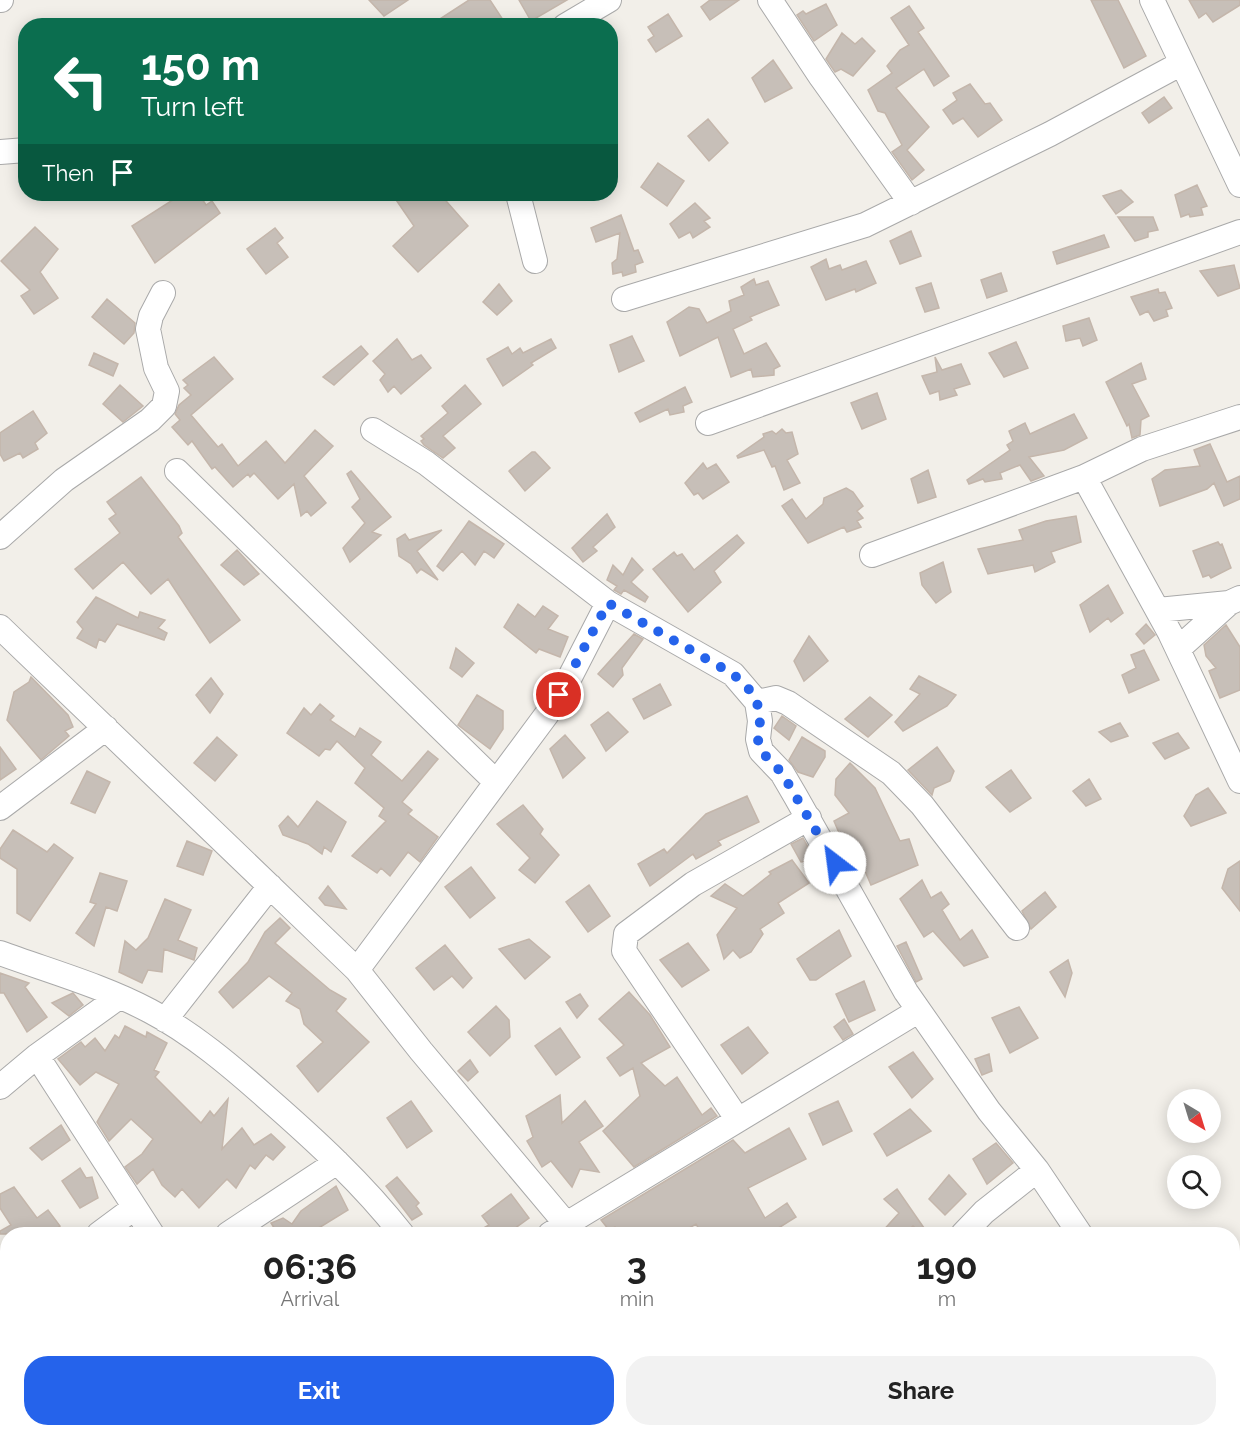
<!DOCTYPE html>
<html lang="en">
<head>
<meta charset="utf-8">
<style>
  body { margin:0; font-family:Raleway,sans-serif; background:#f2f2f2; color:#222; height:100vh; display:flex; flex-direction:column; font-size:22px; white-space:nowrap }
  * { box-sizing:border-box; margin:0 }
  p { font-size:20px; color:#767676 }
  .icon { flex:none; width:33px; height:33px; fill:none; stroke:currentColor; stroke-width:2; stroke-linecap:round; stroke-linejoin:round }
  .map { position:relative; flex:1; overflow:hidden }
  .details { position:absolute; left:0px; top:1227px; width:1240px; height:210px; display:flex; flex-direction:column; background:#fff; border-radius:24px 24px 0 0; box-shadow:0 3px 15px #0003 }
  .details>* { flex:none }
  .hud { position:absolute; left:18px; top:18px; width:600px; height:183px; border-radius:24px; box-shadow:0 3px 15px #0003; background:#0b6e4f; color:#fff; overflow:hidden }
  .needle { width:39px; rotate:142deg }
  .fabs { position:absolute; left:1167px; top:1089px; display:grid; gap:12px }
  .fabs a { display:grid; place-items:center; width:54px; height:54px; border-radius:50%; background:#fff; box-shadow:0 3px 15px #0003; font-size:30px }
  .pin { position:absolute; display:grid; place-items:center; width:51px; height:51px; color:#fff; margin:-26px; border:3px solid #fff; border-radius:50%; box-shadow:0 2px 6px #0007 }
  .me { position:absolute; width:66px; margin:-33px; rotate:330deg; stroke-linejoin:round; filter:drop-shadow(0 0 4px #0008) }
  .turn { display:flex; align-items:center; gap:21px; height:126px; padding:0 24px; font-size:27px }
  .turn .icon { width:78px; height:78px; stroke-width:2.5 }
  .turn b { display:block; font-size:42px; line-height:51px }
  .then { display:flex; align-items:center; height:57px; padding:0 24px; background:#0003; gap:12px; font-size:22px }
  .eta { display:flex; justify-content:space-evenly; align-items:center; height:102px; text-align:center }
  .eta b { font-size:36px; font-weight:700; line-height:42px }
  .button { display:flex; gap:12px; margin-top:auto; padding:12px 24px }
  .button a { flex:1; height:69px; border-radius:24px; background:#2563eb; color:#fff; font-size:24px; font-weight:700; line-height:69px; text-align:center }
  .button a+a { background:#f2f2f2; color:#222 }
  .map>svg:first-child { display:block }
  .building { fill:#c7bfb8; stroke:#c4b6ab; stroke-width:1.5 }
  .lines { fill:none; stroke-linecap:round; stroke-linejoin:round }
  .minor-casing { stroke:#a9a9a9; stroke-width:26 }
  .minor { stroke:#fff; stroke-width:24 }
  .route { stroke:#2563eb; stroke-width:10; stroke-dasharray:0 18 }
</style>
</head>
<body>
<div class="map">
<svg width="1240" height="1437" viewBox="0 0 1240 1437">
  <rect width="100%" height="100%" fill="#f2efe9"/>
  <path class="building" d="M369 0H408L384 16Z
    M469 0H490L507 26H429Z
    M519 0H567L531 21Z
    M710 0H739L710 20 701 7Z
    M1091 0H1118L1146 56 1124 68Z
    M1189 0H1240V5L1213 22 1206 13 1199 18Z
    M826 4 837 25 814 41 797 15 803 11 806 14Z
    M909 6 924 28 918 32 949 76 934 86 924 69 896 88 929 127 907 150 924 170 912 180 892 152 902 145 885 113 878 111 868 90 892 73 887 66 900 50 909 45 891 18Z
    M668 14 682 36 656 52 648 40 654 36 648 27Z
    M842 33 855 44 862 38 875 51 853 76 841 69 835 72 826 59Z
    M773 60 792 88 765 102 752 78Z
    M970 84 985 104 990 103 1002 120 978 137 963 118 953 124 943 110 957 100 953 93Z
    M1164 97 1172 108 1149 123 1142 113Z
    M708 119 728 143 709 161 688 136Z
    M658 163 684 181 667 206 641 187Z
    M1197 185 1207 206 1201 208 1203 215 1190 217 1189 214 1181 217 1175 195Z
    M1121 190 1133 202 1116 214 1103 196Z
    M182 194H199L206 205 212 201 220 213 155 263 132 226Z
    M392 194H440L468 226 418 272 393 246 414 226Z
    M695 203 710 218 704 221 710 227 693 238 690 232 679 238 670 224Z
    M621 215 634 251 638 250 643 262 635 265 636 272 623 276 622 272 613 274 612 263 617 259 620 233 596 242 591 228Z
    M1118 217H1153L1158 230 1148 232V237L1135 241Z
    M35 227 58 249 40 272 58 298 34 314 21 296 30 290 1 261Z
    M275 228 283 238 277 243 288 257 266 274 247 249Z
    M911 231 921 256 900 264 890 241Z
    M1104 235 1109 247 1057 264 1053 252Z
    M826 259 829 269 840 265 842 270 866 261 876 283 856 292 855 289 826 300 811 267Z
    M1234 265 1240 288 1218 296 1200 271Z
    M1001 273 1007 291 987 298 981 280Z
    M754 279 756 285 768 281 779 305 750 317 752 320 733 329 744 354 766 343 780 366 774 369V375L753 377 751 369 731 377 718 337 680 356 667 322 689 307 699 309 707 323 731 311 729 301 744 295 741 287Z
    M931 283 939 308 925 312 916 288Z
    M499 284 512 301 497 315 483 302Z
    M1158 289 1159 293 1165 292 1172 308 1166 310 1168 316 1154 321 1148 311 1140 315 1131 297Z
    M107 299 135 323 134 333 124 344 92 317Z
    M1089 318 1097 340 1083 346 1080 338 1066 341 1063 326Z
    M632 336 644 361 619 372 610 345Z
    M397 339 412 360 421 355 431 368 401 394 394 386 388 392 380 380 385 374 373 361Z
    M551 339 556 348 531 363 533 365 503 386 487 359 508 347 512 354 520 348 523 353Z
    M1016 342 1028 368 1004 377 989 353Z
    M361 346 368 354 334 385 323 377Z
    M94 353 118 364 113 376 89 365Z
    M214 357 233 379 191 415 218 447 222 444 238 466 266 441 285 463 315 430 333 446 304 476 326 503 311 516 307 511 301 516 294 484 278 499 254 473 250 477 248 474 233 487 215 467 212 469 192 441 188 445 172 427 180 420 175 414 179 405 191 395 184 388 188 385 183 380Z
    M935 357 942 370 961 364 970 384 954 389 957 395 940 400 939 391 930 394 922 376 937 372Z
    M1141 363 1146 379 1132 384 1149 416 1141 420 1140 435 1132 438 1129 424 1127 426 1106 382Z
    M120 385 143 406 123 422 103 404Z
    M465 385 481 404 443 436 455 448 443 458 424 445 421 441 424 439 421 436 448 413 442 406Z
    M685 387 692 402 683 406 684 412 670 415 668 409 640 422 635 413Z
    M877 393 886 419 862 429 851 403Z
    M33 411 47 433 35 443 38 449 23 458 20 453 4 461 0 454V433Z
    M1074 414 1087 438 1064 450 1029 457 1044 476 1031 481 1020 465 1000 473 1002 479 985 482 983 479 969 484 967 480 1010 450 1007 445 1013 441 1009 431 1025 423 1030 434Z
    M782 429 786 433 792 432 798 454 787 460 800 483 784 490 775 466 772 467 764 450 738 458 737 456 764 437 763 434 772 431 776 434Z
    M1210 444 1227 482 1240 476V499L1224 506 1214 483 1207 489 1160 506 1152 479 1165 470 1200 466 1194 450Z
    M532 452H535L550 468 525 491 509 471Z
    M703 463 707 469 716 464 729 482 703 499 698 493 694 495 685 483Z
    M928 470 936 497 918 503 911 479Z
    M351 471 391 517 372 532 381 535 350 562 343 548 365 523 352 507 360 499 347 474Z
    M141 477 179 526 182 533 178 537 240 620 210 643 168 579 151 594 123 562 93 589 75 569 120 533 109 519 116 514 107 502Z
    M846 488 853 492 863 506 857 511 863 518 857 521 861 527 847 532 844 527 808 543 782 506 792 499 806 519 823 504 824 498Z
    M607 514 615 527 593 547 597 551 583 562 572 548Z
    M1076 516 1081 542 1051 552 1055 562 1035 572 1033 565 988 574 978 549 1023 540 1019 530 1046 521Z
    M469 521 504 544 494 558 484 551 475 565 462 551 443 571 437 566Z
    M442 530 417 551 438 580 421 569 417 573 411 564 399 556 397 539 405 534 409 540Z
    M737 535 744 543 714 571 721 582 688 612 653 569 674 552 677 556 682 554 694 570Z
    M1218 542 1220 545 1222 544 1231 568 1211 578 1209 575 1203 577 1193 551Z
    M237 550 259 574 244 585 221 565Z
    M632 558 643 570 631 582 648 597 645 602 624 590 621 594 614 590 617 586 607 580 613 565 623 575Z
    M943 562 951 592 936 603 922 585 920 573Z
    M1108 585 1123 613 1111 622 1108 618 1090 632 1080 605Z
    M96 597 138 618 140 612 165 620 158 628 167 633 164 640 117 624 105 642 99 639 96 648 77 638 83 629 77 622Z
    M518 604 535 617 543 606 558 616 548 629 568 637 560 657 539 649 536 653 504 627Z
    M1146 624 1155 635 1144 644 1136 634Z
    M1226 625 1240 647V690L1220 698 1209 671 1216 668 1206 656 1204 645Z
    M634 634 643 639 622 668 623 675 613 687 598 674Z
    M809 636 828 661 804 681 794 661Z
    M456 648 474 663 462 677 450 668Z
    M1144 650 1159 680 1129 693 1122 675 1136 668 1131 655Z
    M919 676 956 695 947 706 903 731 895 722 920 694 910 689Z
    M31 677 68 715 73 727 65 731 69 736 41 760 7 720 14 692 29 682Z
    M211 678 223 694 210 713 196 695Z
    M660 684 671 705 644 719 633 699Z
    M477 695 503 711V729L490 749 458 725Z
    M870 697 892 715 868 737 845 719Z
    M320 704 334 716 330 720 355 737 360 728 381 742 371 755 402 781 428 751 438 759 402 802 412 810 408 814 438 837 420 862 408 852 390 876 381 868 377 873 352 856 386 821 379 816 384 808 355 783 365 768 337 741 330 750 325 749 319 756 287 733 304 708 311 715Z
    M608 712 628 732 606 751 591 725Z
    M782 716 796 726 789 740 774 728Z
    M1120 723 1128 736 1111 742 1099 732Z
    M1178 733 1189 748 1165 759 1153 743Z
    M565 735 585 758 563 778 550 749Z
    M217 737 237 755 215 781 194 763Z
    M802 737 825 751V757L813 777 798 772 789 760Z
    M0 747 16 769 0 780Z
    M937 747 954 771 950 781 934 788 932 795 908 770Z
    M850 763 875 788 900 841 909 839 918 865 871 885 853 843 845 847 834 821 849 813 835 795 836 779Z
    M1011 770 1031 798 1010 812 986 787Z
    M87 771 110 782 95 813 71 803Z
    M1089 779 1101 799 1086 806 1073 791Z
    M1208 788 1226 813 1191 826 1184 816 1196 795Z
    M747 796 759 822 718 841 721 845 696 859 693 854 650 886 638 864 664 849 667 853 706 814Z
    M317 801 346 822 331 852 324 847 322 854 308 844 283 835 279 826 288 816 298 827Z
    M523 805 543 829 540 834 559 855 535 883 519 870 530 858 497 824Z
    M13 830 47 852 54 844 73 858 30 921 17 913V869L0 858V849Z
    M803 838 815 860 801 862 791 844Z
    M187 841 212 851 203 875 177 866Z
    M792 860 809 883 778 903 784 913 760 929 763 934 751 952 740 958 733 950 724 959 717 935 737 908 711 896 725 884 743 896 771 874 769 872Z
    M1240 861V911L1222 888 1228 869Z
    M471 867 495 898 470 918 445 887Z
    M100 873 127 881 117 911 106 907 94 946 76 933 96 904 90 902Z
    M922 880 931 898 941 892 949 904 942 910 960 940 972 930 988 957 964 966 933 931 924 937 900 899Z
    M589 885 610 916 588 932 566 902Z
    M328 886 346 909 325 905 319 898Z
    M1045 892 1056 907 1031 929 1022 911Z
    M165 899 191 910 178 940 197 948 194 960 164 949 162 972 148 970 142 983 119 972 125 941 136 950 148 938Z
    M280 918 290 928 275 943 330 990 346 999 336 1011 369 1042 318 1092 297 1066 323 1042 304 1024 300 1009 286 1001 292 993 269 976 233 1008 219 992 248 962 265 932Z
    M839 930 851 956 816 980H810L797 959Z
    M529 939 550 957 525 979 499 949Z
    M906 942 922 979 916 982 897 946Z
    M688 943 709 970 682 987 660 960Z
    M445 945 472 978 463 988 452 976 434 990 416 968Z
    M1068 960 1072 973 1065 997 1050 972Z
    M0 973 29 983 25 987 47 1017 27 1032 4 993H0Z
    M864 981 875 1010 849 1022 836 994Z
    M629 992 650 1015 670 1047 641 1063 665 1086 677 1077 702 1115 711 1108 717 1116 634 1167 603 1131 640 1096 633 1068 620 1076 607 1058 624 1045 599 1019Z
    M73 993 83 1005 69 1016 52 1003Z
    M580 994 588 1006 577 1018 566 1002Z
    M496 1006 509 1020 510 1037 490 1056 468 1032Z
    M1019 1007 1038 1038 1010 1053 992 1018Z
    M844 1019 853 1034 843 1040 834 1027Z
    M125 1026 146 1037 147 1032 167 1043 154 1070 159 1072 155 1077 201 1123 210 1111 214 1116 228 1099 222 1149 242 1128 254 1145 271 1134 285 1147 273 1160 266 1155 255 1169 250 1165 236 1188 227 1179 199 1208 182 1189 175 1197 162 1185 153 1169 137 1184 125 1167 142 1154 153 1139 131 1119 109 1141 97 1122 119 1084 96 1072 80 1085 58 1059 81 1042 85 1047 95 1038 105 1051 115 1035 119 1038Z
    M748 1027 768 1053 742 1074 721 1045Z
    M560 1028 580 1057 556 1075 535 1046Z
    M913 1052 933 1079 912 1098 889 1067Z
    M989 1054 992 1071 982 1075 975 1059Z
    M470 1060 478 1072 468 1081 458 1071Z
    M560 1095 562 1123 585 1101 603 1126 579 1142 599 1172 580 1169 572 1187 551 1161 542 1167 527 1141 533 1137 526 1116Z
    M411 1101 432 1131 407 1148 387 1118Z
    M838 1101 852 1131 823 1145 809 1114Z
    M910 1109 931 1131 887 1156 874 1134Z
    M61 1125 70 1140 42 1160 30 1148Z
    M789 1128 806 1159 748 1188 765 1218 787 1203 796 1217 769 1234H702L696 1224 679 1234H619L615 1227 609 1230 601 1220 733 1140 745 1153Z
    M996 1143 1013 1163 987 1184 973 1159Z
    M80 1168 86 1178 92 1177 98 1198 80 1208 62 1181Z
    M949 1175 966 1194 945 1215 929 1199Z
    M397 1177 419 1203 416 1206 422 1214 412 1220 386 1186Z
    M336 1186 348 1210 309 1234H278L271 1223 283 1218 292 1224 301 1211Z
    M14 1187 37 1218 48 1210 60 1226 49 1234H0V1231L11 1225 0 1208V1194Z
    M897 1189 924 1228 920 1232 913 1226 904 1234H880L899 1213 884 1199Z
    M511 1194 529 1218 507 1234H473L489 1225 482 1216Z"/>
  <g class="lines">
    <g class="minor-casing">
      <path id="minor" d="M0 0H1
        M770 0 821 77 911 203
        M1152 0 1240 185
        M565 26 609 0
        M0 152 26 150
        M518 194 535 261
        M624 299 865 225 1050 134 1182 63
        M708 423 1240 232
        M373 430 426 463 608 603 733 674 757 702 760 721 758 739 761 751 782 773 796 797 906 992 989 1111 1037 1170 1080 1234
        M177 471 496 782
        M1084 477 1170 633 1240 781
        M0 537 64 480 150 420 164 406 167 391 156 368 148 329 151 316 163 293
        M872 555 1084 477 1142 449 1240 417
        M1158 610 1229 603 1240 598
        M0 627 357 970 421 1051 567 1225
        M1178 649 1229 603
        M757 702 776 698 788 703 891 773 922 805 1017 928
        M0 808 106 728
        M0 953C49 971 103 986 150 1011 192 1033 231 1066 267 1098 315 1140 363 1184 402 1234
        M357 970 547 714 571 675 608 603
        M119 997 37 1056 152 1234
        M165 1020 270 886
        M0 1087 37 1056
        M738 1120 624 951 626 934 693 884 809 818
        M99 1234 134 1208
        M228 1234 337 1162
        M550 1234 918 1011
        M963 1234 984 1212 1037 1170
        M0 1310 8 1304
        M1233 1372 1240 1369
        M1233 1403 1240 1399
        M276 1430 281 1437
        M530 1430 535 1437
        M111 1437 125 1430
        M676 1437 689 1430
        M1120 1437 1133 1430
        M1176 1437 1189 1430"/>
    </g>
    <use href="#minor" class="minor"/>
  </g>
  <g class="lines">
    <path class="route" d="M559 695 608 603 733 674 748 688 757 702 760 721 758 740 761 751 782 773 835 863"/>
  </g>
</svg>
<div class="fabs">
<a><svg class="needle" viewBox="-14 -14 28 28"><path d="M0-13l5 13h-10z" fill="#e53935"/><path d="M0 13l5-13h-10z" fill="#767676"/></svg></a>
<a><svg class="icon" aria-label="search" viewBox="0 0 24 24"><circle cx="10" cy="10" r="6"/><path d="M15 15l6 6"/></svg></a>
</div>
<div class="pin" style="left:559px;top:695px;background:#d93025"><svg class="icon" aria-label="arrive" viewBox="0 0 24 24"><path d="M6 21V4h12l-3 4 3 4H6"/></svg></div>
<svg class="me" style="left:835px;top:863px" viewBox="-20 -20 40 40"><circle r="19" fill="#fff"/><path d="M0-13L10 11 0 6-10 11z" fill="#2563eb"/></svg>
<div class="hud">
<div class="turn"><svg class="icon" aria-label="left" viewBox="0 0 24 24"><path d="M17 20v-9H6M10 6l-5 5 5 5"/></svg><div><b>150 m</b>Turn left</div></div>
<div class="then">Then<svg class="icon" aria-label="arrive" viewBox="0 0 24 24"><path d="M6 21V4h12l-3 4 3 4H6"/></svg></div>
</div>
<section class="details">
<div class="eta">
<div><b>06:36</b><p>Arrival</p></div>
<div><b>3</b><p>min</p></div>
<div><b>190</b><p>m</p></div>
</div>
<div class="button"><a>Exit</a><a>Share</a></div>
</section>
</div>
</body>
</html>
